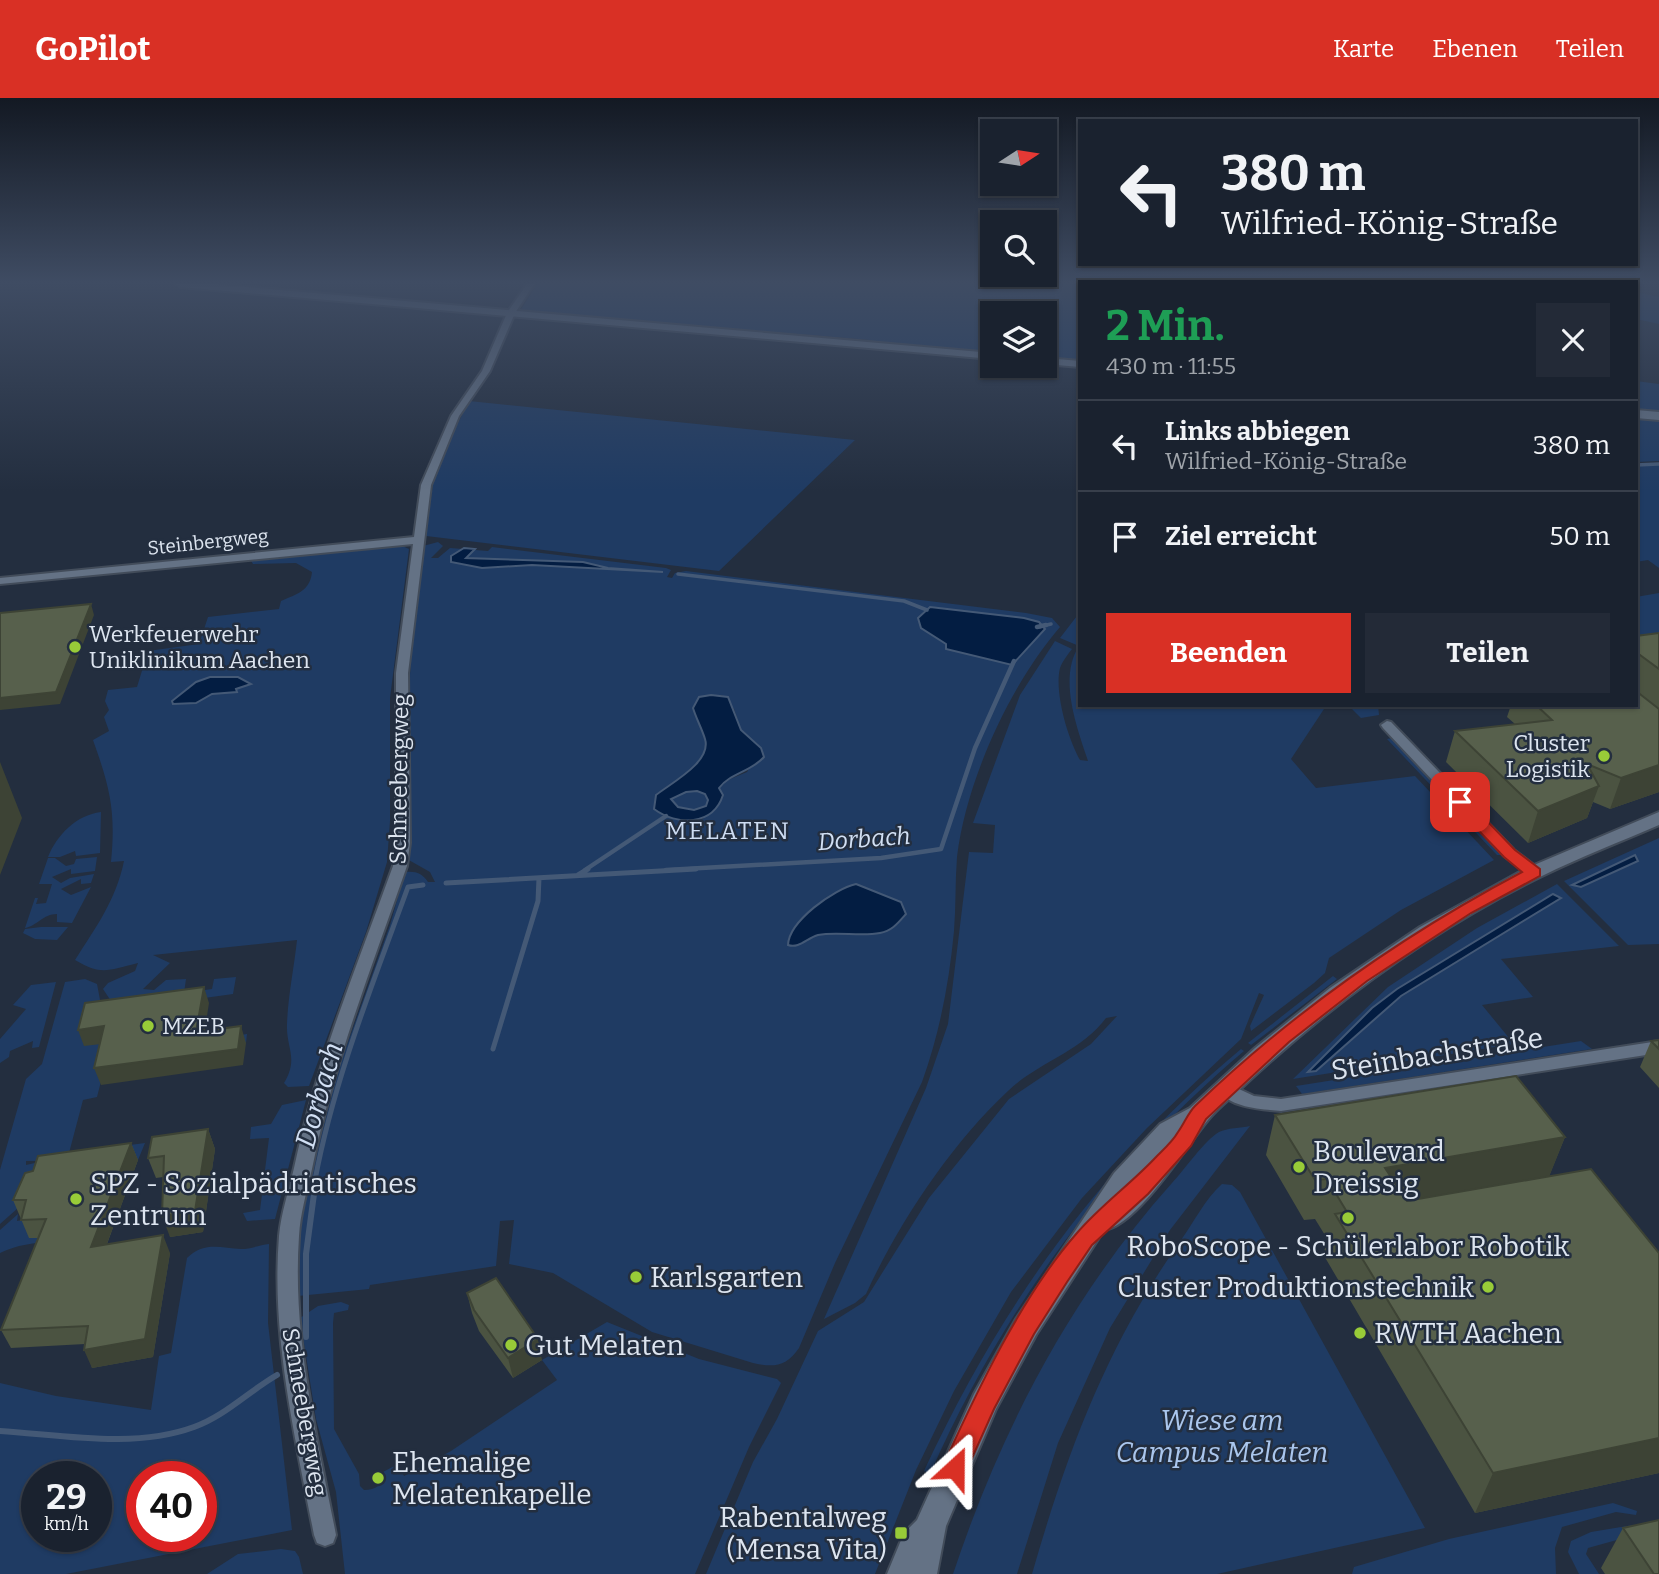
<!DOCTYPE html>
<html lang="de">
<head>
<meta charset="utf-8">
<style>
  body { margin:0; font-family:Bitter,serif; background:#232a37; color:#f1f3f6; height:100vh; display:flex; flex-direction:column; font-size:26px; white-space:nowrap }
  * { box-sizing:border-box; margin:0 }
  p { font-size:23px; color:#9fa4aa }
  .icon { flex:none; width:38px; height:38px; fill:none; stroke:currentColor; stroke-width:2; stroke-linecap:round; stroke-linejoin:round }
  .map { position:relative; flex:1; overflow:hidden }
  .side { position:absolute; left:1078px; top:182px; width:560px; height:427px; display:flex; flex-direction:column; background:#1a222f; border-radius:0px; box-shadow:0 2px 5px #0004,0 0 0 2px #383f4b }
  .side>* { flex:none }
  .guide { position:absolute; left:1078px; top:21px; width:560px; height:147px; border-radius:0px; box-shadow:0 2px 5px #0004,0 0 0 2px #383f4b; background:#1a222f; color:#f1f3f6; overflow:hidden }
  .needle { width:46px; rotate:78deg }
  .buttons { position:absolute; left:980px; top:21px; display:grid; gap:14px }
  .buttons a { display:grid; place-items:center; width:77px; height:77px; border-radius:0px; background:#1a222f; box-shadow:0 2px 5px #0004,0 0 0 2px #383f4b; font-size:35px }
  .speed { position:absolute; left:21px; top:1363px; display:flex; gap:14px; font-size:35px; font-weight:700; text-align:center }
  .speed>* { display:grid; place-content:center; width:91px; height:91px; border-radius:50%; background:#1a222f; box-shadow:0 2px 5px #0004,0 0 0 2px #383f4b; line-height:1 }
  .speed small { font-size:18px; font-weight:400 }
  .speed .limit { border:10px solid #d22; background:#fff; color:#111 }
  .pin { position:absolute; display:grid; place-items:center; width:60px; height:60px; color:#fff; margin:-30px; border-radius:14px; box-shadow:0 4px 10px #0006 }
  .me { position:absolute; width:77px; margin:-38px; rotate:24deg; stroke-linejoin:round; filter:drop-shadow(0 0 5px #0008) }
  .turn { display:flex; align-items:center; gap:24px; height:147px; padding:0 28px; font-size:32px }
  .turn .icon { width:91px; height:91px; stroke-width:2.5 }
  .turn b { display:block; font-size:49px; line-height:60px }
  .round { display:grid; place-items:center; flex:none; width:74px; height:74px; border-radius:0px; background:#232a37 }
  .overview { display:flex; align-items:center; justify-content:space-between; height:119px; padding:0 28px }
  h1 { font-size:42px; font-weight:700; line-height:52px; color:#1e9e55 }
  .action { display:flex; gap:14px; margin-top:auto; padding:14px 28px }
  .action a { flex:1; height:80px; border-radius:0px; background:#d93025; color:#fff; font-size:28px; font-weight:700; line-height:80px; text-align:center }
  .action a+a { background:#232a37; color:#f1f3f6 }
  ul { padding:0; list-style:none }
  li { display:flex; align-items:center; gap:21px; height:91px; padding:0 28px; border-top:2px solid #383f4b }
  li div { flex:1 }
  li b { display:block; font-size:26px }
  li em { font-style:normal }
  header { display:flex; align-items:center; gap:42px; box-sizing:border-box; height:98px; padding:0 35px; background:#d93025; color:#fff }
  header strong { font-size:33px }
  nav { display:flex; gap:38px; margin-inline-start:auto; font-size:24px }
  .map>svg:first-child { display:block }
  .green { fill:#1f3b63; fill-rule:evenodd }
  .water { fill:#031d42; stroke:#445976; stroke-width:2; fill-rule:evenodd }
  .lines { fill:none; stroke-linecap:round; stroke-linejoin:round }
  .stream-far3 { stroke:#445976; stroke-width:3.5 }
  .stream-far2 { stroke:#445976; stroke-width:4.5 }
  .stream-far1 { stroke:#445976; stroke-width:5 }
  .stream { stroke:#445976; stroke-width:6 }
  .minor-casing { stroke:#424c5a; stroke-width:4 }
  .tertiary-casing { stroke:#424c5a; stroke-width:4 }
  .minor { fill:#647285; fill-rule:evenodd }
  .tertiary { fill:#647285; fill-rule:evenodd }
  .wall { fill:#4b5341 }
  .shaded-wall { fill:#3d4335 }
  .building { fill:#57604c; stroke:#3d4335; stroke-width:2 }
  .route { fill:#d93025; stroke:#8d1f18; stroke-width:2 }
  .poi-dot { fill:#98cb38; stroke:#232e3f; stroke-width:2.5 }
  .labels { text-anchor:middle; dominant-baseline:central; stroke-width:5; stroke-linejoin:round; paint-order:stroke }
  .far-street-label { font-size:19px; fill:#dde5f0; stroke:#232e3f }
  .poi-label { font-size:23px; fill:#dde5f0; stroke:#232e3f; text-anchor:start }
  .street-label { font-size:23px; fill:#dde5f0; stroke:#232e3f }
  .neighbourhood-label { font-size:24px; letter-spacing:2px; fill:#ceddf3; stroke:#232e3f }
  .water-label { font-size:24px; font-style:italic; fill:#d2e0f4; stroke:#232e3f }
  .near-street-label { font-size:28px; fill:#dde5f0; stroke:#232e3f }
  .near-water-label { font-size:28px; font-style:italic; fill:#d2e0f4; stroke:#232e3f }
  .near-poi-label { font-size:28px; fill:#dde5f0; stroke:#232e3f; text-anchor:start }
  .near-park-label { font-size:28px; font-style:italic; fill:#aac6ed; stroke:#232e3f }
</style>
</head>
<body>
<header>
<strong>GoPilot</strong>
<nav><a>Karte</a><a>Ebenen</a><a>Teilen</a></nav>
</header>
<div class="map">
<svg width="1659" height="1476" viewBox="0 0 1659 1476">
  <rect width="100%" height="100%" fill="#232e3f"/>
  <path class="green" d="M537 186H1080V264L1045 261V215H992V257L882 247 870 242 520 213Z
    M1636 194 1659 199V226L1636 221Z
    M1636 283 1659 286V315L1636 313Z
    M469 303 855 342 719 473 426 438 435 371Z
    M1636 321 1659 323V363L1636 364Z
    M1659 367V470L1648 462 1636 464V368Z
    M438 444 443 448 431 460H438L450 450 488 453 492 449 666 470 671 472 667 479 672 480 675 475 686 473 1026 515 1052 520 1060 529C1010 587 966 683 957 759 955 784 956 809 954 833 949 885 940 934 922 984L835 1165 799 1250C787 1268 774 1270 753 1265L652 1234 553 1175 509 1166 514 1122 500 1123 496 1168 370 1187 369 1191 298 1198V1152L303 1109 337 975 390 827 405 774C416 773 422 775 428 784H435L430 774 407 761C415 700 406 638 410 577 412 534 421 491 423 448ZM930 509 1024 520 1039 524 1044 531 946 546 921 530ZM711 597H722L734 611 741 632 761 650 747 674 723 684 703 721 685 722 663 718 656 697C671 684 713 666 706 641 702 631 696 621 693 610L699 599Z
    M400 447 409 451 390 600V723L387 764 366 834 309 988 288 989 284 985C299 960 286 950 287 926 288 898 294 870 297 842L153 857 170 865 143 891 154 892 166 882 186 881 184 895 212 891 214 881 236 879 233 896 147 908 111 903 103 891 108 885 135 873 138 865C108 872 102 878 75 862 96 829 116 802 124 763L111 764C116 713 110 690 93 642L109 633 104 619 109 612 105 603 108 592 137 589 148 553 199 546 208 519 279 511 281 503C297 496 310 493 312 474L296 465 253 466 250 461Z
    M1659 495V564L1636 550V499Z
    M1080 514V607H1378L1379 617 1361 620 1349 608 1324 611 1291 661 1316 690 1415 678 1494 762 1401 812 1329 860 1325 875 1314 885 1251 933 1250 928 1264 897 1259 895 1241 941 1147 1030 1082 1100 1011 1194 954 1293 916 1372 875 1476H706L753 1364 777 1321 818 1233 864 1204 929 1100 1009 1001 1091 946 1117 918 1106 920C1081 954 1038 964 1008 993 951 1046 898 1126 866 1196L855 1205 824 1221 926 990 948 926 969 754 993 755 995 727 973 725 1020 597 1055 543 1072 551C1068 556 1062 564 1060 570 1054 594 1068 641 1080 662L1088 663C1077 630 1058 580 1079 548L1060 540Z
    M1392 640 1502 757H1497L1387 641Z
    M697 693 705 696 708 702 706 708 694 712 677 709 671 701 686 694Z
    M101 714 100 755 76 758 75 753 60 759H48C57 737 76 717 101 714Z
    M1659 740V846L1628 847 1564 783Z
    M97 759 95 773 71 776V771L52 779 61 785 70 780 94 776 91 785 81 786V781L61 791 71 797 91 789 72 825 57 824V816C43 816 37 828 25 830L35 800H38L36 806 46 805 52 786H39L48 760H55L66 768 74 766 76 761Z
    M1557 786 1619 848 1501 861 1533 899 1482 907 1514 946 1293 981 1388 889 1477 830Z
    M41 829H68L57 842 35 841 23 835 25 831Z
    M1333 878 1337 881 1251 947 1248 945Z
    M85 881 97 886 101 907 176 936 203 943 247 936 246 945 106 964 97 999 83 1002 69 1055 145 1045 138 1062 26 1063V1067L39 1064 18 1110 0 1126V1072L26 981 42 966 65 884Z
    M56 884 39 949 32 950 33 943 10 953 9 959 0 965V941L26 911 13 907 31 887Z
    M1581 943 1592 951 1302 996 1296 988Z
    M1241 951 1244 953C1105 1071 1004 1209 930 1376L924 1373C1001 1207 1100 1069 1241 951Z
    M306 1002 275 1121 247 1123 243 1115 260 1112 269 1040 250 1041 251 1029 271 1026 282 1007Z
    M1250 1028 1170 1132 1110 1230 1058 1345 1017 1476H953C1001 1332 1070 1199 1172 1085 1184 1072 1205 1042 1219 1034 1227 1030 1241 1030 1250 1028Z
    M1222 1086 1232 1087 1240 1094 1425 1430 1217 1476H1032C1067 1354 1107 1247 1181 1142 1194 1124 1205 1101 1222 1086Z
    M18 1116 17 1123 33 1120 30 1140 111 1135 108 1142C72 1145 33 1139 0 1155V1132Z
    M269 1146 268 1225 292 1432 66 1476H0V1285L56 1298 151 1312 159 1258 171 1255 187 1160C204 1143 221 1150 241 1151 250 1151 260 1147 269 1146ZM37 1379H96V1438H37ZM142 1379H201V1438H142Z
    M341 1204 349 1207 348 1212 334 1215 333 1225 334 1331 359 1376 360 1388 364 1392C376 1392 383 1387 383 1374L398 1366 404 1378 451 1353 557 1282 542 1262 607 1224 699 1261 777 1281 781 1285 749 1349 695 1476H345L336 1394 316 1321 300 1220 318 1208Z
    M1613 1405 1637 1413 1636 1417 1616 1414 1562 1429 1555 1450 1556 1476H1352L1354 1469 1449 1441Z
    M1633 1427 1649 1433 1588 1450 1586 1456 1599 1476H1579L1568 1454 1571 1443 1591 1434Z
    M281 1451 295 1453 299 1459 303 1476H207L238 1456Z"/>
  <path class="water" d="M464 450 475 451 466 460 583 464 608 470 663 474 532 467 482 470 451 464V458Z
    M930 509 1024 520 1039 524 1045 531 1012 567 946 551V546L921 530 918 520Z
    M210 579H238L251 586 236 591 237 594 212 596 196 605 173 606 172 603 196 584Z
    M711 597 728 599 741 632 761 650 764 659C751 674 730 675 719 690L723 697C713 728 677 728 654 711L656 697C671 685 712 664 705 641 702 631 696 620 693 610L699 599ZM697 693 705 696 708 702 706 708 694 712 678 709 671 701 686 694Z
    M1635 757 1638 763 1581 789 1572 787Z
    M856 786 901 804 906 816C898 825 892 833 880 835 860 839 838 833 818 837 807 840 799 851 788 847 789 823 834 791 856 786Z
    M1553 796 1561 800 1401 898 1316 973 1308 974 1372 910 1397 891Z"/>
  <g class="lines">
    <path class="stream-far3" d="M1636 367 1659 366
      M678 476 904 503 927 512
      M1038 529 1051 526"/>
    <path class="stream-far2" d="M1037 529 1046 527
      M585 772 666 718
      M666 772 881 760 941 751 975 650 1014 563"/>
    <path class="stream-far1" d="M578 777 588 771
      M446 785 696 771
      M493 951 538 803 539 780
      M315 1082C334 981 373 885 408 789L423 787"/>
    <path class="stream" d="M306 1239V1156L316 1081
      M0 1333C62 1337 134 1351 194 1329 225 1318 249 1293 277 1277"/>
    <g class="minor-casing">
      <path id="minor" d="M527 186H534L515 215 490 273 459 318 431 387 408 575 410 745 407 768C372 868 333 967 312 1071 307 1093 300 1116 299 1138 292 1240 317 1338 336 1437L333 1445 325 1448 317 1445 314 1437C295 1339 271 1238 279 1138 281 1115 289 1092 294 1070 316 966 357 868 393 768L396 745V575L413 446 0 486V480L414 439 421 387 451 318 482 273 507 215Z
        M1387 623 1391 624 1514 752 1539 771 1541 774 1539 777H1529L1504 758 1383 630 1381 627Z
        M1659 943V955L1281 1013C1260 1011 1230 1010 1217 991L1220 987 1226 985 1254 998 1281 1001Z"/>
    </g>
    <g class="tertiary-casing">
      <path id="tertiary" d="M176 186H213L992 255V261L181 189Z
        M1045 260 1080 263V269L1045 266Z
        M1636 312 1659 314V322L1636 320Z
        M1659 714V727C1620 744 1580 759 1542 778 1429 833 1326 910 1235 996 1226 1004 1216 1012 1208 1022 1187 1047 1137 1128 1104 1132L1036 1237 996 1311 946 1428 937 1476H887L904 1435 917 1422 974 1296 1016 1221 1114 1075 1160 1026 1190 1010 1255 950 1330 890 1420 829 1527 770Z"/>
    </g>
    <use href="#minor" class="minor"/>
    <use href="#tertiary" class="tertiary"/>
  </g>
  <path class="wall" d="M1659 535V694L1610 711 1593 704 1587 720 1528 745 1446 664 1455 633 1515 626 1507 619 1511 607H1636V538Z
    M1659 942V990L1640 969 1651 943Z
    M1275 1017 1565 1039 1549 1078 1659 1155V1375L1475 1415 1323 1156 1328 1142 1315 1121 1304 1122 1266 1057Z
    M208 1031 215 1051 203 1134 170 1139 163 1079 156 1080 148 1060Z
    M131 1045 138 1062 107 1146 170 1155 153 1259 92 1270 85 1246 11 1250 1 1232 38 1140H29L13 1102 33 1073Z
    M467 1195 542 1262 513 1280 479 1233 472 1215Z
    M1623 1430 1659 1476H1605L1601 1470Z"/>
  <path class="shaded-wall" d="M91 506 94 517 60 606 0 612V600Z
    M0 664 22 720 0 777Z
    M1659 667V694L1610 711 1621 680Z
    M1599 688 1587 720 1528 745 1538 713Z
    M204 889 209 905 202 951 196 934Z
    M104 928 110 945 84 948 78 932Z
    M241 928 246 945 243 967 101 987 94 970Z
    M208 1031 215 1051 203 1134 170 1139 162 1118Z
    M1565 1039 1549 1079 1372 1110 1385 1070Z
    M131 1045 138 1062 99 1167 91 1149Z
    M163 1137 170 1155 153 1259 92 1270 84 1252Z
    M538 1241 542 1262 513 1280 508 1260Z
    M1659 1340V1375L1475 1415 1493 1375Z"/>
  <path class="building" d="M91 506 56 594 0 600V515Z
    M1659 535V571L1636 554V538Z
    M1636 593 1659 611V667L1621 680 1587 666 1599 688 1538 713 1455 633 1552 622 1536 607H1636Z
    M204 889 196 934 241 928 238 951 94 970 104 928 78 932 85 905Z
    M1659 942V951L1651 943Z
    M1516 978 1565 1039 1385 1070 1407 1103 1591 1071 1659 1155V1340L1493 1375 1335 1116 1347 1114 1327 1081 1315 1082 1275 1017Z
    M208 1031 195 1113 162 1118 164 1058 148 1060 152 1039Z
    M131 1045 91 1149 163 1137 145 1241 84 1252 88 1228 1 1232 46 1121 21 1122 26 1102H13L25 1075 33 1073 38 1058Z
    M496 1180 538 1241 508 1260 474 1212 467 1195Z
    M1659 1422V1476H1654L1623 1430Z"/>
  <linearGradient id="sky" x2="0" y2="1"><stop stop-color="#131923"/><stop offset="0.47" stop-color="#3f4c63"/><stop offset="1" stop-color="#3f4c63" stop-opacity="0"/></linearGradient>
  <rect width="1659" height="393" fill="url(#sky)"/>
  <path class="route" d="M1460 699 1465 700 1515 752 1540 771V778L1471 815 1367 883 1289 944 1206 1021 1191 1048 1148 1096 1092 1147 1067 1184 1034 1236 994 1311 964 1378 955 1381 946 1378 942 1370C976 1295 1022 1197 1077 1135 1101 1107 1132 1085 1157 1058 1164 1051 1173 1043 1178 1034 1184 1026 1188 1015 1195 1008 1293 914 1403 837 1522 774L1504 759 1454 707 1452 704Z"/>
  <g class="poi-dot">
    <circle cx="75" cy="549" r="7"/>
    <circle cx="1604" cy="658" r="7"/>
    <circle cx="148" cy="928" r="7"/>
    <circle cx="1299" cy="1069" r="7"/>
    <circle cx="76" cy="1101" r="7"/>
    <circle cx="1348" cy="1120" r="7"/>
    <circle cx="636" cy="1179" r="7"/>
    <circle cx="1488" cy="1189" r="7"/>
    <circle cx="1360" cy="1235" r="7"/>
    <circle cx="511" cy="1247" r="7"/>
    <circle cx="378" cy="1380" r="7"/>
    <rect x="894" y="1428" width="14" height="14" rx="3.5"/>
  </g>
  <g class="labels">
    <g class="far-street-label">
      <text transform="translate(208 444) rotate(-6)">Steinbergweg</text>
    </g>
    <g class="poi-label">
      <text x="89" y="536">Werkfeuerwehr<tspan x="89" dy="26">Uniklinikum Aachen</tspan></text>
      <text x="1590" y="645" text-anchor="end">Cluster<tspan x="1590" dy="26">Logistik</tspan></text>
      <text x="162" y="928">MZEB</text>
    </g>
    <g class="street-label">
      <text transform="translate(399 681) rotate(-89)">Schneebergweg</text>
      <text transform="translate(305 1314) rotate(80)">Schneebergweg</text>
    </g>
    <g class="neighbourhood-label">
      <text x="728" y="733">MELATEN</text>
    </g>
    <g class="water-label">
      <text transform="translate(864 741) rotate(-4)">Dorbach</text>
    </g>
    <g class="near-street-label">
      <text transform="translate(1437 956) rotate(-9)">Steinbachstraße</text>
    </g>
    <g class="near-water-label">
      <text transform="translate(319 997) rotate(-74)">Dorbach</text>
    </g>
    <g class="near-poi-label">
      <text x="1313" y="1053">Boulevard<tspan x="1313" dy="32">Dreissig</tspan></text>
      <text x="90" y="1085">SPZ - Sozialpädriatisches<tspan x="90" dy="32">Zentrum</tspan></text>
      <text x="1348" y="1148" text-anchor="middle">RoboScope - Schülerlabor Robotik</text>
      <text x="650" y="1179">Karlsgarten</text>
      <text x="1474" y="1189" text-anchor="end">Cluster Produktionstechnik</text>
      <text x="1374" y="1235">RWTH Aachen</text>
      <text x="525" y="1247">Gut Melaten</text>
      <text x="392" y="1364">Ehemalige<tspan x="392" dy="32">Melatenkapelle</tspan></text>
      <text x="887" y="1419" text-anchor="end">Rabentalweg<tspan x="887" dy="32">(Mensa Vita)</tspan></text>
    </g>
    <g class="near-park-label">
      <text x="1222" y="1322">Wiese am<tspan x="1222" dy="32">Campus Melaten</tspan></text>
    </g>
  </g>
</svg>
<div class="buttons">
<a><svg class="needle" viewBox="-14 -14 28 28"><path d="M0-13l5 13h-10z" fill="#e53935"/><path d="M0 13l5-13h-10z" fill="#9fa4aa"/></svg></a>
<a><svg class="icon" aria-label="search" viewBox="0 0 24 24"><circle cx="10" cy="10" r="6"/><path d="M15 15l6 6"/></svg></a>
<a><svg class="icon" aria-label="layers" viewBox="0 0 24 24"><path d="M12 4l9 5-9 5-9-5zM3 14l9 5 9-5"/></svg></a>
</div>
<div class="speed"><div>29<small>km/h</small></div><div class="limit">40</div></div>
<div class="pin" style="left:1460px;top:704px;background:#d93025"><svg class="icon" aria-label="arrive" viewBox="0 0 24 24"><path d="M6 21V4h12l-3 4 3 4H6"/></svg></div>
<svg class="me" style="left:955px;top:1370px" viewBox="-20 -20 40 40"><path d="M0-17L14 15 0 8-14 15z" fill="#d93025" stroke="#fff" stroke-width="4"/></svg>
<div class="guide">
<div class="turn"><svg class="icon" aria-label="left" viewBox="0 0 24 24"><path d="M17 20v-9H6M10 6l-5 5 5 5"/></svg><div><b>380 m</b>Wilfried-König-Straße</div></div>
</div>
<section class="side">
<div class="overview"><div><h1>2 Min.</h1><p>430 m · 11:55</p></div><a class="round"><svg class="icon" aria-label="close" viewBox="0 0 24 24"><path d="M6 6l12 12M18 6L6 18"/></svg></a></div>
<ul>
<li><svg class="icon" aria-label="left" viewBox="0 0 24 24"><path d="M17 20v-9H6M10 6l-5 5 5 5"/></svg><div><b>Links abbiegen</b><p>Wilfried-König-Straße</p></div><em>380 m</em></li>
<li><svg class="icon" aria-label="arrive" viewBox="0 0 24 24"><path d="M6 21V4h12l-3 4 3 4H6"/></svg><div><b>Ziel erreicht</b></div><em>50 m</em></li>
</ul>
<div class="action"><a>Beenden</a><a>Teilen</a></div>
</section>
</div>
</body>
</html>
